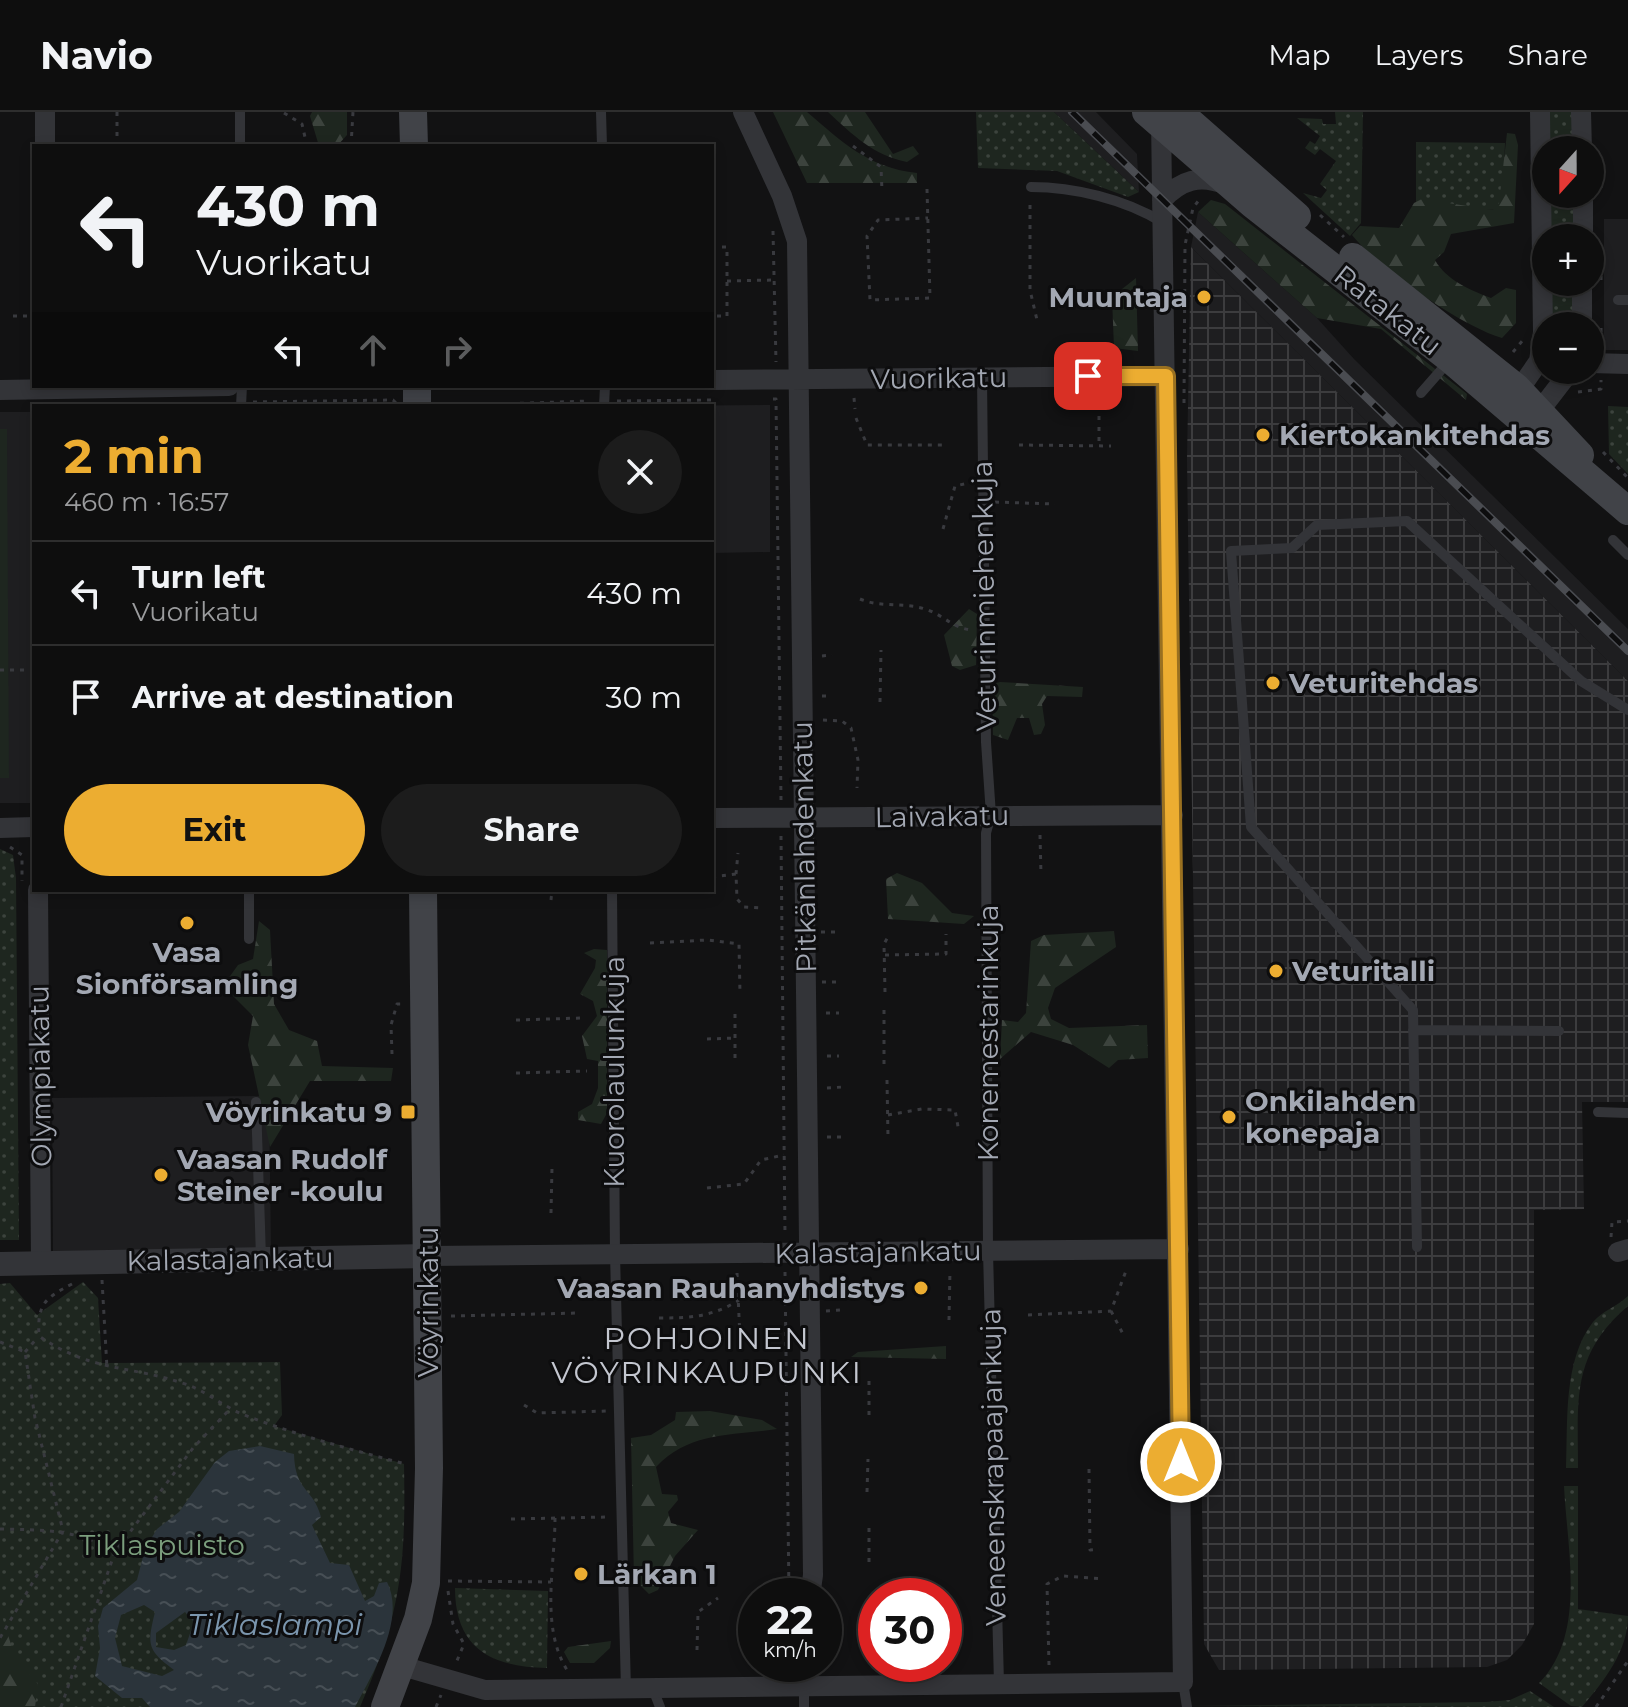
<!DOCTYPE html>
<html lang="en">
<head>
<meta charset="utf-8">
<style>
  body { margin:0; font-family:Montserrat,sans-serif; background:#1c1c1c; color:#f1f3f6; height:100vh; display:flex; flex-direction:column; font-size:30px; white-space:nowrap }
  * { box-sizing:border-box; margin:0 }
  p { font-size:26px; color:#9b9c9e }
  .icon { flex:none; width:44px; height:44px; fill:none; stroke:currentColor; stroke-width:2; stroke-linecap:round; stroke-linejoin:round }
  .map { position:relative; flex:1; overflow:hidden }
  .side { position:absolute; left:32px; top:292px; width:682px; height:488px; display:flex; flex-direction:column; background:#0e0e0e; border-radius:0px; box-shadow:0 4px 12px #0003,0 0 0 2px #2e2e2e }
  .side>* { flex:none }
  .top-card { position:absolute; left:32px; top:32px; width:682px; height:244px; border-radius:0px; box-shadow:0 4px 12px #0003,0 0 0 2px #2e2e2e; background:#0e0e0e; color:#f1f3f6; overflow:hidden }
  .needle { width:52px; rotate:201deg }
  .fabs { position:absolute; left:1532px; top:24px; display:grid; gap:16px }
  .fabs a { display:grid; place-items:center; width:72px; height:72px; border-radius:50%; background:#0e0e0e; box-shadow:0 4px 12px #0003,0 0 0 2px #2e2e2e; font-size:40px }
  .speed { position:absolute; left:738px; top:1466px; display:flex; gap:16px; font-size:40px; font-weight:700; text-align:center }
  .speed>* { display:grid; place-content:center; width:104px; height:104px; border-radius:50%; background:#0e0e0e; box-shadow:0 4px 12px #0003,0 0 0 2px #2e2e2e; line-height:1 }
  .speed small { font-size:20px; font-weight:400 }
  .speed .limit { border:12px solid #d22; background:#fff; color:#111 }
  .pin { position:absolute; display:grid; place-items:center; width:68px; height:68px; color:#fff; margin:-34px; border-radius:16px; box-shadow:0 4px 12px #0006 }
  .me { position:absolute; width:88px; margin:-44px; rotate:0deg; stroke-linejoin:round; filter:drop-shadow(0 0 6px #0008) }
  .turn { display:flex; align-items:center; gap:28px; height:168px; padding:0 32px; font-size:36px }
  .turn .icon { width:104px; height:104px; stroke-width:2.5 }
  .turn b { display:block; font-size:56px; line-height:68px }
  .lanes { display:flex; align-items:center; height:76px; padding:0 32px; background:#0003; justify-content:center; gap:40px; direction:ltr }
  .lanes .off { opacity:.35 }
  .round { display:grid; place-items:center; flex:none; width:84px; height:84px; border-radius:42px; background:#1c1c1c }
  .head { display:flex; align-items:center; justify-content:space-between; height:136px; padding:0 32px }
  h1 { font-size:48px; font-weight:700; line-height:60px; color:#ecad31 }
  .button { display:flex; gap:16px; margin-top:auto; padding:16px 32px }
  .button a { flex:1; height:92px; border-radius:48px; background:#ecad31; color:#111; font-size:32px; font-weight:700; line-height:92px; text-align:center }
  .button a+a { background:#1c1c1c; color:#f1f3f6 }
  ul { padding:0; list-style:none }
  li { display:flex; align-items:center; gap:24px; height:104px; padding:0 32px; border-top:2px solid #2e2e2e }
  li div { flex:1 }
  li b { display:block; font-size:30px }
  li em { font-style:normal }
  header { display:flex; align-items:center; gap:48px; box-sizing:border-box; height:112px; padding:0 40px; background:#0e0e0e; border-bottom:2px solid #2e2e2e }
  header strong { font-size:38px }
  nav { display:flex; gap:44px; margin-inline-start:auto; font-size:28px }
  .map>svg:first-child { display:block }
  .built { fill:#1e1e20 }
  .industrial { fill:url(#industrial-grid) }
  .grass { fill:url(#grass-dots) }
  .forest { fill:url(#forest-firs) }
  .pitch { fill:#1e261f }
  .water { fill:url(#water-ripples); fill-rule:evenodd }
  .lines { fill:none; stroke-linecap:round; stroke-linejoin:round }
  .path { stroke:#393a3f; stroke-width:3; stroke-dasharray:4 6; stroke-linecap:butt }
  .service { stroke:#333438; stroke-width:10 }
  .minor { stroke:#333438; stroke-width:20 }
  .tertiary { stroke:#333438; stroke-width:24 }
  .secondary { stroke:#414348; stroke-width:28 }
  .rail-casing { stroke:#4a4c51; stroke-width:8 }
  .rail { stroke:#0d0d0e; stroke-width:5; stroke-dasharray:15; stroke-linecap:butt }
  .route-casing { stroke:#997020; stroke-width:20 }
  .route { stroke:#ecad31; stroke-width:14 }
  .poi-dot { fill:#ecad31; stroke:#0d0d0e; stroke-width:3 }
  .labels { text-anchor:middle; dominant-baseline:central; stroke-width:6; stroke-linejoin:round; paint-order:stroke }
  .poi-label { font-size:28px; font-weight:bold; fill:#a3a8b3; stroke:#0d0d0e; text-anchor:start }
  .street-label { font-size:28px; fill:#a3a8b3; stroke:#0d0d0e }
  .park-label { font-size:28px; fill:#7b9e7d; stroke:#0d0d0e }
  .neighbourhood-label { font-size:30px; letter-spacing:2px; fill:#c4c7d0; stroke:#0d0d0e }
  .water-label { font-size:30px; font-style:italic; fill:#7b96ae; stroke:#0d0d0e }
</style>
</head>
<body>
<header>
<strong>Navio</strong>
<nav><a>Map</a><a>Layers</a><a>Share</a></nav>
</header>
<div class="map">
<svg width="1628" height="1595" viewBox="0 0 1628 1595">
  <defs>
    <pattern id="industrial-grid" width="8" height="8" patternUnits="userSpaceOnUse" patternTransform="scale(2)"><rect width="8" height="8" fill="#1e1e20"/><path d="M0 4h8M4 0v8" fill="none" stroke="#3c3c3e"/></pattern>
    <pattern id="grass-dots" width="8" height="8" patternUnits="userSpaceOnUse" patternTransform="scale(2)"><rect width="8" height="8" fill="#1e261f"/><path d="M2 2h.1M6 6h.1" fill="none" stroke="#3c433d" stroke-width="1.8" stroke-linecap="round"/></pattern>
    <pattern id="forest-firs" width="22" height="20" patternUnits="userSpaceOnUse" patternTransform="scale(2)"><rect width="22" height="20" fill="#1e261f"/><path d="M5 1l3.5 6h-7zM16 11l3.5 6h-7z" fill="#3c433d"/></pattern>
    <pattern id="water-ripples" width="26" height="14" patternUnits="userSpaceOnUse" patternTransform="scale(2)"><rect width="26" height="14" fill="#2b343b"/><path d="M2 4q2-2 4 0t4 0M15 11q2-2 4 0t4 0" fill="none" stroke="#474f55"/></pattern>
  </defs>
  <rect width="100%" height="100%" fill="#121213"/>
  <path class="built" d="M1054 0H1096L1137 42 1139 80Z
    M1198 100 1317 206 1354 247 1628 517V569L1191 135Z
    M1604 107H1628V238H1604Z
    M770 293V440L712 441V294H641Z
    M0 300H34V691H0Z
    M269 984 271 1139 53 1141 52 986Z"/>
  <path class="industrial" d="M1191 135 1628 569V990H1582L1584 1097 1534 1098V1512L1522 1533 1507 1548 1487 1555 1219 1558 1204 1532 1187 347Z"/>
  <path class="grass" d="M976 0H1054L1139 80 1128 85 1057 59 978 56Z
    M1335 0H1363L1361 111 1350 124 1303 81 1321 86 1327 78 1320 72 1336 49 1320 37 1315 43 1305 36 1310 29 1315 32 1320 24 1297 6 1322 7 1323 12H1336Z
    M1549 0H1573V38H1550Z
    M1416 30 1505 31 1502 98 1416 96Z
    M1550 82H1574V126H1551Z
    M1551 170H1575L1576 214H1552Z
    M1608 294 1628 295V362L1609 342Z
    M0 737 13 743 16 766 19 1128H0Z
    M83 1170 98 1186 102 1251 280 1250 282 1303 274 1314 404 1352C406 1454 401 1501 360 1595H0V1172L10 1171 37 1203Z
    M1628 1184V1194C1571 1243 1578 1286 1578 1356H1566C1568 1310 1563 1248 1593 1210 1602 1199 1618 1194 1628 1184Z
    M1564 1374H1578V1497L1628 1504C1628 1539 1604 1569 1582 1595L1571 1594 1539 1571C1587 1523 1567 1437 1564 1374Z
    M455 1476 548 1479 547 1556C492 1555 455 1537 455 1476Z
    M1530 1579 1554 1595 1189 1594 1486 1590 1510 1588Z"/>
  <path class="forest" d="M312 0H347V23L337 34H319L310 4Z
    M773 0H807C842 30 869 56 917 61V71H807Z
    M828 0H865L893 42 913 34 919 42 907 50C873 43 853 23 828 0Z
    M1507 21 1515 22 1518 33 1514 111 1451 122 1444 140 1435 148C1446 168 1470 178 1491 186L1506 176 1516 178V211L1502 226C1461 214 1378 156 1352 123L1360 114 1399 116 1414 91 1422 87 1493 98 1499 91Z
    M1211 88 1225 92 1467 282 1466 288 1381 217 1317 206 1198 100Z
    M1136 166 1138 239 1114 236 1112 185Z
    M969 497 977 502 976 553 960 558 952 554 944 523Z
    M1000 570 1083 575 1082 585 1047 584 1042 592 1045 613 1041 622 1034 623 1029 606H1017L1008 628 993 623 992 572Z
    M897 761 922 771 952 801 974 804 964 812 888 807 886 767Z
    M259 809 270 818 274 892 289 918 317 929 322 954 393 956 391 969H310L270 1035 248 933 253 904 230 881 228 867 238 853 253 847Z
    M1114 819 1116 835 1055 876 1048 896 1051 907 1069 916 1147 913 1148 946 1118 948 1109 956 1073 933 1031 920 1000 947 1002 908 1018 910 1026 901 1031 829 1044 823Z
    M594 837 607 838V1001L601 1012 578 1008V1000L592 992 598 976V949L587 947 582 924 597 904 593 889 580 882 595 856 596 848 584 841Z
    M946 1234V1247L851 1245 858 1240Z
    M710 1299 762 1308 777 1317C731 1324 690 1319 656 1355L662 1382 677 1383 678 1388 668 1400 671 1411 698 1418 675 1444 658 1478 649 1482 634 1467 631 1326 651 1323 675 1308 676 1300Z
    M0 1498 15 1545 38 1572 35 1595H0Z
    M611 1529 610 1536 594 1551H570L564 1540 568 1535Z"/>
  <path class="pitch" d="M0 317H7L9 666H0Z"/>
  <path class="water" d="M260 1334 294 1342C295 1380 313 1375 321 1405L312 1413 330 1451 349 1453 365 1489 374 1484 379 1471 387 1470C406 1507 373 1561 355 1595H150L142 1586H122L95 1564 100 1536 98 1514 103 1496 137 1468 145 1437 157 1417 179 1400 215 1350 229 1339ZM144 1493 155 1500C147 1533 147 1538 174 1558L162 1564 122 1554 115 1526 121 1503ZM185 1500 194 1510 186 1533 174 1538 156 1535V1521Z"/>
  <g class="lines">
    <path class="path" d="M284 1 302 12 307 34
      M117 34V0
      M351 34 353 0
      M853 34 881 55 882 79
      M1600 44 1601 76
      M927 77 930 186 870 188 867 124 878 108 928 106
      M1563 82V94
      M1320 103 1344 125
      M773 119 776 250
      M712 135H727V204H712
      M1030 137V89
      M1030 143V178L1037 208
      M1601 168V132
      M727 169 774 168
      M13 204H27
      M1601 216V232
      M1513 240 1523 228
      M1578 280 1601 277V268
      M1099 284V310
      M854 286 855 297
      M773 287H776L781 688
      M617 289 713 288
      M253 290 393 288 396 291
      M1184 291 1185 133 1193 96 1199 88
      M440 294 589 289
      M856 306 867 333H944
      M1099 315V334
      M1019 333 1111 334
      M1603 340 1628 366
      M995 390 1055 392
      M943 417 955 374 969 371
      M860 487C881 496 903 490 925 497 942 502 954 517 972 518
      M822 544 832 543
      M0 558H34
      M822 584H832
      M880 590 881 538
      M823 608 842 609 851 616 858 648 857 676
      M1040 723 1041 763
      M781 724 785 1124
      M10 735 22 743V769
      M736 762 738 741
      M712 765 736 762 737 787 744 795 761 796
      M551 788 552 778
      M821 820H839
      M650 831 707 828 739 832 740 882
      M885 843 946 842V822
      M822 870H839
      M885 880 884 832 889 823
      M826 901H839
      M735 902V947
      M516 908 581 906
      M707 927 735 926
      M392 942 391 913 397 892H403
      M827 944H839
      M884 952V898
      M516 961 587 959
      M887 968 888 1025
      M827 976 843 975
      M888 1003 922 997 955 998 959 1020
      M827 1025H843
      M707 1076 744 1072 761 1048 784 1043
      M551 1101 552 1055
      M1611 1125 1612 1110 1628 1109
      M785 1160 789 1484
      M737 1161 740 1226
      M102 1168 107 1256
      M72 1172C45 1186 37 1192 39 1224 92 1261 133 1253 188 1273 207 1280 223 1294 242 1302 295 1323 350 1337 405 1352
      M826 1199 841 1198
      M1111 1199 1123 1222
      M1028 1203 1111 1199 1127 1156
      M451 1204 579 1201
      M659 1206C690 1206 712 1205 739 1188
      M949 1208 950 1158
      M0 1230 25 1240 35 1306 63 1419 0 1526
      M25 1240 38 1225
      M869 1269V1304
      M524 1293 537 1301 607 1299
      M1089 1357 1090 1438 1099 1437
      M867 1380 868 1347
      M555 1406C555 1455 540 1514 567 1558
      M511 1407 609 1405
      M869 1416V1456
      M0 1417C41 1418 79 1417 115 1440
      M448 1469 551 1470
      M448 1479 453 1512 464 1532 456 1551
      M944 1493 946 1555
      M697 1538 698 1500 718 1486
      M1049 1553 1047 1472 1063 1464 1104 1467
      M61 1595 115 1440 193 1336 230 1297
      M436 1595 441 1583
      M1596 1595 1628 1549"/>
    <path class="service" d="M240 0V34
      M601 0 602 34
      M1031 75C1074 75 1124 87 1162 110
      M1618 188H1628
      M982 265 986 630 991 703 986 721 988 1139 999 1572
      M1421 281 1449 249
      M241 294 242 274
      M604 294 605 274
      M1613 428 1628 443
      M612 778 615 1142 626 1578
      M249 827V778
      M1413 918 1559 919
      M256 990 261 1146
      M1598 1000 1628 1001
      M1417 1135 1413 898 1251 715 1231 439 1292 436 1317 413 1407 409 1581 569 1628 598
      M1183 1570 1187 1595
      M653 1577 660 1595
      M804 1595V1575"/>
    <path class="minor" d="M45 0V34
      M743 0 782 84 797 129 813 1463 810 1484
      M1581 0 1582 38
      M1162 88C1181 68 1200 62 1226 73
      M1583 126V82
      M1582 214V170
      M1590 251 1628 252
      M712 268 1166 264
      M0 278 229 274
      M1512 288 1539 249 1543 220 1540 0
      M1528 304 1541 297 1571 258
      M712 706 1173 703
      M0 716 34 715
      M38 778 41 1151
      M1618 1140 1628 1137
      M428 1144 1179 1137
      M803 1552 804 1575
      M402 1554 485 1578 1183 1570 1161 7"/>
    <path class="tertiary" d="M0 1152 428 1144"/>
    <path class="secondary" d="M413 0 414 34
      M1146 0 1252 92 1451 248 1628 399
      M1179 0 1297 104
      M1353 145 1517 276 1580 343
      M417 294V274
      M385 1595 418 1507 426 1471 429 1356 423 778"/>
    <g class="rail-casing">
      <path id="rail" d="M1072 0 1628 539"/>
    </g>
    <use href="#rail" class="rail"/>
  </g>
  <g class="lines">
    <g class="route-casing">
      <path id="route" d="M1088 264H1166L1181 1350"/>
    </g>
    <use href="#route" class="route"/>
  </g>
  <g class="poi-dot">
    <circle cx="1204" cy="185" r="8"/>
    <circle cx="1263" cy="323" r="8"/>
    <circle cx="1273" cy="571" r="8"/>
    <circle cx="187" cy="811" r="8"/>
    <circle cx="1276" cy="859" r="8"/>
    <rect x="400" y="992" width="16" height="16" rx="4"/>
    <circle cx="1229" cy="1005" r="8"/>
    <circle cx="161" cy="1063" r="8"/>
    <circle cx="921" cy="1176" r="8"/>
    <circle cx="581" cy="1462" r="8"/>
  </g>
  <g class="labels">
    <g class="poi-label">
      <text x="1188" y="185" text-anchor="end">Muuntaja</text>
      <text x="1279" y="323">Kiertokankitehdas</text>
      <text x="1289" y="571">Veturitehdas</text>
      <text x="187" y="840" text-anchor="middle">Vasa<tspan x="187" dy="32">Sionförsamling</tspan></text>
      <text x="1292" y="859">Veturitalli</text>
      <text x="1245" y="989">Onkilahden<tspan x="1245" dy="32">konepaja</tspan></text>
      <text x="392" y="1000" text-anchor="end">Vöyrinkatu 9</text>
      <text x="177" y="1047">Vaasan Rudolf<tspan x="177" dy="32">Steiner -koulu</tspan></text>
      <text x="905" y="1176" text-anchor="end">Vaasan Rauhanyhdistys</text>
      <text x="597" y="1462">Lärkan 1</text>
    </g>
    <g class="street-label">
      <text transform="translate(1388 198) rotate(38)">Ratakatu</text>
      <text transform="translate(939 266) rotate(-1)">Vuorikatu</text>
      <text transform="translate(984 484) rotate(-91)">Veturinmiehenkuja</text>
      <text transform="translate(942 704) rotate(-1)">Laivakatu</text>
      <text transform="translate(804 735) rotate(-91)">Pitkänlahdenkatu</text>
      <text transform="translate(988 921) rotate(-90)">Konemestarinkuja</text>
      <text transform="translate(614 960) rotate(-90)">Kuorolaulunkuja</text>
      <text transform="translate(40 964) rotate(-91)">Olympiakatu</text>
      <text transform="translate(878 1140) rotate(-1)">Kalastajankatu</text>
      <text transform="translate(230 1147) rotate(-1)">Kalastajankatu</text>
      <text transform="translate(428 1190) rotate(-90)">Vöyrinkatu</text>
      <text transform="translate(993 1355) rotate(-91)">Veneenskrapaajankuja</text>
    </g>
    <g class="park-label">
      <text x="162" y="1433">Tiklaspuisto</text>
    </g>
    <g class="neighbourhood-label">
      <text x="707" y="1226">POHJOINEN<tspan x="707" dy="34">VÖYRINKAUPUNKI</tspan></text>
    </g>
    <g class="water-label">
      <text x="275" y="1512">Tiklaslampi</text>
    </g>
  </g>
</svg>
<div class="fabs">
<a><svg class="needle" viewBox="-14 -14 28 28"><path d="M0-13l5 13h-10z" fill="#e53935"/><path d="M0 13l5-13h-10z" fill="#9b9c9e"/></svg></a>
<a>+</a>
<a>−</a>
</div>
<div class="speed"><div>22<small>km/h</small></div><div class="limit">30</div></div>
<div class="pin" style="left:1088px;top:264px;background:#d93025"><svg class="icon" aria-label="arrive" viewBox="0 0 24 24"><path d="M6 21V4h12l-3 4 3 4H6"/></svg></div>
<svg class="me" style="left:1181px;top:1350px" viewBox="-20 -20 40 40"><circle r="17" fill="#ecad31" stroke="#fff" stroke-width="3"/><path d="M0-11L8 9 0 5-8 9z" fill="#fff"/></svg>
<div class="top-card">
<div class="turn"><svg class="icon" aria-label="left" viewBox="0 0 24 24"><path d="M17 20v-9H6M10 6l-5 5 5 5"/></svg><div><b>430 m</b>Vuorikatu</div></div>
<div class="lanes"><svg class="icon" aria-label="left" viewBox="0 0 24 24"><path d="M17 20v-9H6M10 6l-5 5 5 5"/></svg><svg class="icon off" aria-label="ahead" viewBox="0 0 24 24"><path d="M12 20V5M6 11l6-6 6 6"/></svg><svg class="icon off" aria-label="right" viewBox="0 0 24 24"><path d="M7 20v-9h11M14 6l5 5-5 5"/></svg></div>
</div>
<section class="side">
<div class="head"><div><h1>2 min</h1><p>460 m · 16:57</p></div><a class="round"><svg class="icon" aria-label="close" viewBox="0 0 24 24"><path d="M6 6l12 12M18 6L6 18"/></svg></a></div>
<ul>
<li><svg class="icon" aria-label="left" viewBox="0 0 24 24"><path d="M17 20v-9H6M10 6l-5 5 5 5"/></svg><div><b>Turn left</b><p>Vuorikatu</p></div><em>430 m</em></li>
<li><svg class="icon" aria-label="arrive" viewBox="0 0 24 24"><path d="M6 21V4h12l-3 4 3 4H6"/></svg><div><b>Arrive at destination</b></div><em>30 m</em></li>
</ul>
<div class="button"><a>Exit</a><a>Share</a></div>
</section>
</div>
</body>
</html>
